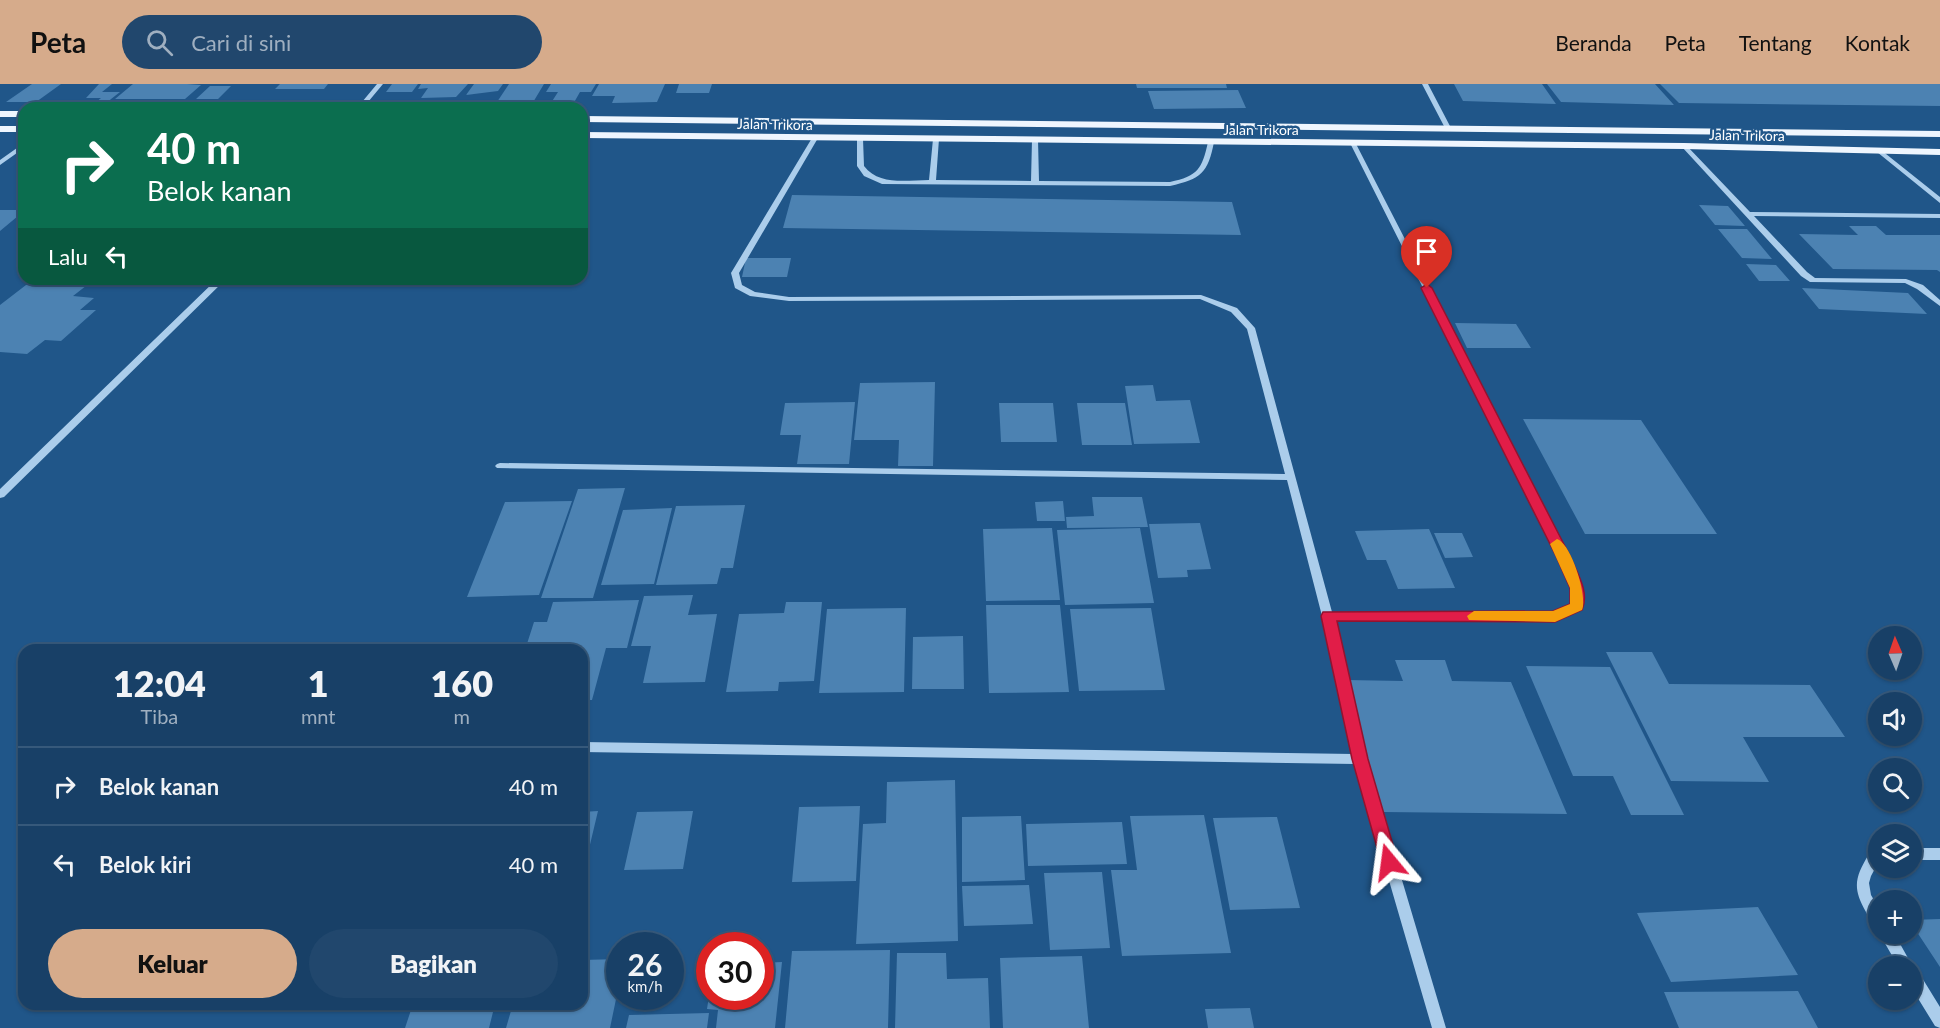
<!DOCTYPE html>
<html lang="id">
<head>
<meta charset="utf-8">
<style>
  body { margin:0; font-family:Lato,sans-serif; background:#21476d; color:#f1f3f6; height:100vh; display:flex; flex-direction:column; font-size:22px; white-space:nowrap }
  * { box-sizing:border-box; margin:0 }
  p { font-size:20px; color:#9fafc0 }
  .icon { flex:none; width:33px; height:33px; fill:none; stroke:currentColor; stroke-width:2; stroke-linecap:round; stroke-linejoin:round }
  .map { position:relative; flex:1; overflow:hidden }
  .sheet { position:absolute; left:18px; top:560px; width:570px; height:366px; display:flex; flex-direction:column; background:#184067; border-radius:18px; box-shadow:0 2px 4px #0004,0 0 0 2px #36597b }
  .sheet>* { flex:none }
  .top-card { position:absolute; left:18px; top:18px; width:570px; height:183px; border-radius:18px; box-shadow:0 2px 4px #0004,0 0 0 2px #36597b; background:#0b6e4f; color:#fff; overflow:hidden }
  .needle { width:39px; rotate:358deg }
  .controls { position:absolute; left:1868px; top:542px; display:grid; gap:12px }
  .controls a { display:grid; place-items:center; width:54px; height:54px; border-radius:50%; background:#184067; box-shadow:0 2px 4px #0004,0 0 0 2px #36597b; font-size:30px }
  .speed { position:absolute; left:606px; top:848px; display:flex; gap:12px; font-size:30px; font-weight:700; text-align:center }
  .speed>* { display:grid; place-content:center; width:78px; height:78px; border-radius:50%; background:#184067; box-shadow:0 2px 4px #0004,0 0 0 2px #36597b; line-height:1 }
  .speed small { font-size:15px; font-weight:400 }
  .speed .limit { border:9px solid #d22; background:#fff; color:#111 }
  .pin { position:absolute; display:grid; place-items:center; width:51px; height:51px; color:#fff; margin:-62px -26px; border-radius:50% 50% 50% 0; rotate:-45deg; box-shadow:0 0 6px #0007 }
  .pin .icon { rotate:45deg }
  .me { position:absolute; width:66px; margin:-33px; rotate:344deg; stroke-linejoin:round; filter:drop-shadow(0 0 4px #0008) }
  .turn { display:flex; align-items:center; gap:21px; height:126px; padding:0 30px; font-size:27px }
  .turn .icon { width:78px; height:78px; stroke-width:2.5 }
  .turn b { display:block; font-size:42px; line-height:51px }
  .then { display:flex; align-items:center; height:57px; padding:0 30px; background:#0003; gap:12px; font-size:22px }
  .eta { display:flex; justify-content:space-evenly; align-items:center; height:102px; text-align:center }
  .eta b { font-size:36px; font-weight:800; line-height:42px }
  .action { display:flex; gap:12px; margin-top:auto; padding:12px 30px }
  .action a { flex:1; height:69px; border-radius:36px; background:#d6ab8b; color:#111; font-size:24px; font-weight:800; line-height:69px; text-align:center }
  .action a+a { background:#21476d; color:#f1f3f6 }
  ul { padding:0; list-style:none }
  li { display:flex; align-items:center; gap:18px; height:78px; padding:0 30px; border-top:2px solid #36597b }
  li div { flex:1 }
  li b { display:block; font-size:22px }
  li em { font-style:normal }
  header { display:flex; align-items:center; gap:36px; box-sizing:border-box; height:84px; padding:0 30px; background:#d6ab8b; color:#111 }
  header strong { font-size:28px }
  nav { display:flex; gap:33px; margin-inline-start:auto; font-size:21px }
  .search { width:420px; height:54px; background:#21476d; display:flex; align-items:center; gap:15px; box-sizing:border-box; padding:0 21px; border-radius:33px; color:#9fafc0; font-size:22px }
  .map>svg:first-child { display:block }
  .building { fill:#4c82b2 }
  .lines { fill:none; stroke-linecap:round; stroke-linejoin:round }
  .minor { fill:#abcdeb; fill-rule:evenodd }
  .major { fill:#eff6fe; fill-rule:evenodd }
  .route { fill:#e11d48; stroke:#92132f; stroke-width:1.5 }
  .slow { fill:#f59e0b }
  .labels { text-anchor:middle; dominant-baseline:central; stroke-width:5; stroke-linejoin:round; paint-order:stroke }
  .far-street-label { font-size:14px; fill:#fff; stroke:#205689 }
</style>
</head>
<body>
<header>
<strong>Peta</strong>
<div class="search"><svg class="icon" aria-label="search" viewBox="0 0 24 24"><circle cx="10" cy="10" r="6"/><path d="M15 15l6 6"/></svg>Cari di sini</div>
<nav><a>Beranda</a><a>Peta</a><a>Tentang</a><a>Kontak</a></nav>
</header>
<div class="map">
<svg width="1940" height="944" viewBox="0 0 1940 944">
  <rect width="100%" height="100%" fill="#205689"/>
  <path class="building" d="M32 0H61L36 18H6Z
    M99 0H112L102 8H120L106 19H95L101 14H86Z
    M133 0H187L201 1 185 15H115Z
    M280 0H328L324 5H275Z
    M392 0H418L412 8H386Z
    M421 0H468L456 13 421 14 428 4 418 5Z
    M474 0H503L498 7 466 11Z
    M509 0H544L532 20 495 21Z
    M551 0H596L591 8H580L572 22H549L558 8H546Z
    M599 0H665L657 18 612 19 615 12H592Z
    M679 0H712L709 9H676Z
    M1136 0H1226L1227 4H1137Z
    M1454 0H1542L1556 20 1463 17Z
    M1547 0H1655L1674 21 1561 18Z
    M1660 0H1940V22L1679 19Z
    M210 2H231L218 15H196Z
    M1238 6 1246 24 1154 25 1148 7Z
    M792 111 1232 118 1241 151 783 144Z
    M1699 121 1728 122 1745 142 1715 141Z
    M0 126H24V127L0 147Z
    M1849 142H1876L1886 151H1940V188L1937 186 1833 185 1799 150 1858 151Z
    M1718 145H1747L1772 175 1742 174Z
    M746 174H791L787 193H742Z
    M1746 180 1776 181 1790 197H1759Z
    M51 196 91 198 73 212 94 214 80 226H96L61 257 45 256 27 270 0 268V221L26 201 44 202Z
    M1802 204 1908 209 1927 230 1819 225Z
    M1455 239 1516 240 1531 264H1467Z
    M935 298 933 382H898L899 356H854L860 299Z
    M1153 301 1156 317 1190 316 1200 359 1134 360 1125 302Z
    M855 318 849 380H797L801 351H780L785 319Z
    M999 319H1053L1057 358H1001Z
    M1077 319H1125L1132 361H1082Z
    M1523 335 1641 336 1717 450H1585Z
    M625 404 593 514H541L578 405Z
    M1092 413H1142L1148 443 1067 444 1066 433 1094 432Z
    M572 417 539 511 467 513 505 418Z
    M1063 417 1065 437H1037L1035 418Z
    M745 421 733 484H721L717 500 656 501 676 422Z
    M672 424 654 500 601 501 623 426Z
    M1200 439 1211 485 1187 486 1188 493 1158 494 1149 440Z
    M1052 444 1060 516 986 517 983 445Z
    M1140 444 1154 519 1065 521 1057 446Z
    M1429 445 1455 504 1398 505 1386 476H1367L1355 447Z
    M1434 449H1462L1473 473 1445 474Z
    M693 511 688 531 717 530 705 598 643 599 651 562H631L644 512Z
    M639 516 627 564H606L592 616H582V566H525L534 538H547L553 518Z
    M786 518H822L814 597 779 598 778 607 726 608 739 530 784 529Z
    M986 521H1060L1069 608 989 609Z
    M906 524 904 608 819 609 827 525Z
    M1151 524 1165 606 1079 607 1070 525Z
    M963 552 964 605H912L913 553Z
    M1606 568H1652L1669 600 1810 601 1845 653H1743L1769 698 1671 697Z
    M1395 576H1445L1452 597 1511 598 1567 730 1383 728 1346 596 1403 597Z
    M1526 582 1610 583 1684 731H1631L1613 692H1573Z
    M955 696 958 857 856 860 863 740 886 739 887 698Z
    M860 722 856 797 792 798 799 723Z
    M598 727 583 790H582V728Z
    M693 727 683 785 624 786 637 728Z
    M1204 731 1231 869 1122 872 1111 786H1137L1130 732Z
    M1021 732 1025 796 962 798V733Z
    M1277 733 1300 824 1230 826 1213 734Z
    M1122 738 1127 780 1028 782 1026 740Z
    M1102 788 1110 864 1050 866 1044 789Z
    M1029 801 1033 840 964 842 962 802Z
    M1758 823 1798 891 1671 898 1637 829Z
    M1940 835V883L1911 839V836Z
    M890 866 888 944H785L792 867Z
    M897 869H946L947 895 988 894 990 944H895Z
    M1082 872 1089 944H1003L1000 874Z
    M620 875V896L610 944H506L513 920H582V876Z
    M782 878 775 944H716L718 926 707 925 709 912H760V879Z
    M1798 907 1818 944H1679L1664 908Z
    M413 920H495L489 944H405Z
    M1250 924 1254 944H1208L1205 925Z
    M709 929 707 944H626L629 931Z"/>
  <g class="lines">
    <path class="minor" d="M377 0H383L363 24H357Z
      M1422 0H1428L1451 44 1450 45 1445 44Z
      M815 52 818 54 739 189 742 201 755 208 789 213 1201 211 1237 224 1255 244 1332 528 1554 529 1572 520V505L1558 472 1350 59 1355 58 1568 472C1575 489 1587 507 1581 525L1555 537 1335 536 1366 675 1446 944H1432L1355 680 582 668V658L1353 670 1322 532 1287 396 497 384 495 382 497 380 500 379 1285 390 1247 245 1231 228 1200 215 789 217 750 212 735 204 731 189 812 54Z
      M936 53 939 55 936 96 1031 97 1032 56 1035 54 1038 56 1039 97 1170 98C1198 92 1202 85 1208 58L1211 56 1214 58C1208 89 1201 95 1170 102L882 100 864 92 857 82V55L860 53 863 55 864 82C879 102 907 96 929 96L933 55Z
      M24 59V64L0 81V76Z
      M1682 61H1686L1750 128 1940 130V134L1754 132 1807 188 1815 194 1906 195 1923 201 1940 216V222L1917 205 1905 199 1810 198 1801 192 1682 63Z
      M1877 66H1881L1940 113V119L1877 68Z
      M217 195H226L4 413 0 414V405Z
      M1911 764H1940V776H1911Z
      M1878 767V779L1871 792 1869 799 1871 811 1878 823V843C1871 840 1869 835 1866 828 1852 804 1855 793 1869 770Z
      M1879 849H1894L1913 883 1916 884 1940 923V944L1935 942 1911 903V882H1898Z"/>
    <path class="major" d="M0 27H24V33H0Z
      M582 32 1940 47V53L582 38Z
      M0 42H24V48H0Z
      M582 48 1684 59 1940 65V71L1684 65 582 54Z"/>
  </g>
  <path class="route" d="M1427 200 1432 204 1570 472C1577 489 1590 508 1582 526L1555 538 1337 537 1368 675 1398 778 1396 784 1389 786 1383 784 1381 778 1352 675 1321 532 1323 528 1553 527 1570 520V504L1556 472 1421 204Z"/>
  <path class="slow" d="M1557 455C1571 459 1588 513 1582 526L1555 538 1469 536 1467 532 1474 527H1553L1570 520V504L1550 460Z"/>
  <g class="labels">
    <g class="far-street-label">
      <text transform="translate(775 40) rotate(1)">Jalan Trikora</text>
      <text x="1261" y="45">Jalan Trikora</text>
      <text transform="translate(1747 51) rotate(1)">Jalan Trikora</text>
    </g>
  </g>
</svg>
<div class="controls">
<a><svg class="needle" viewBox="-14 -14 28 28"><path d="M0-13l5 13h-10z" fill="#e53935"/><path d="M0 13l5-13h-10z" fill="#9fafc0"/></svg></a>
<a><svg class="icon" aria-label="sound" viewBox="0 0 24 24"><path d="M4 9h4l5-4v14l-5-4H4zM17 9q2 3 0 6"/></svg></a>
<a><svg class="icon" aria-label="search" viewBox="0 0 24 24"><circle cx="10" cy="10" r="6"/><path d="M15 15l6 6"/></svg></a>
<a><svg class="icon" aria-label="layers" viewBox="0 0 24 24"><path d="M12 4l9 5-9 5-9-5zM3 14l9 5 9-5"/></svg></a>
<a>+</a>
<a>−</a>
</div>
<div class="speed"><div>26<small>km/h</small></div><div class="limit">30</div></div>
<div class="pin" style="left:1427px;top:204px;background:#d93025"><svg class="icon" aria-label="arrive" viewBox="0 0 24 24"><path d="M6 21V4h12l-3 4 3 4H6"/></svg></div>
<svg class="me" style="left:1389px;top:778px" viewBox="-20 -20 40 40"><path d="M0-17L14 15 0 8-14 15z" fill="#e11d48" stroke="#fff" stroke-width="4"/></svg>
<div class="top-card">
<div class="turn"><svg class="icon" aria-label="right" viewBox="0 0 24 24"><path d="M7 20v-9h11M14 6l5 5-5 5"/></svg><div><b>40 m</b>Belok kanan</div></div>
<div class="then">Lalu<svg class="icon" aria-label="left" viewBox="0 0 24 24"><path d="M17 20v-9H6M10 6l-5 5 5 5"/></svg></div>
</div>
<section class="sheet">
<div class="eta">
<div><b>12:04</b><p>Tiba</p></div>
<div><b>1</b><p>mnt</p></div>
<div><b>160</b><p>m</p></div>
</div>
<ul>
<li><svg class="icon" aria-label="right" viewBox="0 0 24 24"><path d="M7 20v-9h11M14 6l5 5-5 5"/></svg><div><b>Belok kanan</b></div><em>40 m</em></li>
<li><svg class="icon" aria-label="left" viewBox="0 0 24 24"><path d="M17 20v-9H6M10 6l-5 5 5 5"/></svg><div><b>Belok kiri</b></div><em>40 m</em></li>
</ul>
<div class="action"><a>Keluar</a><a>Bagikan</a></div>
</section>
</div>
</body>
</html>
